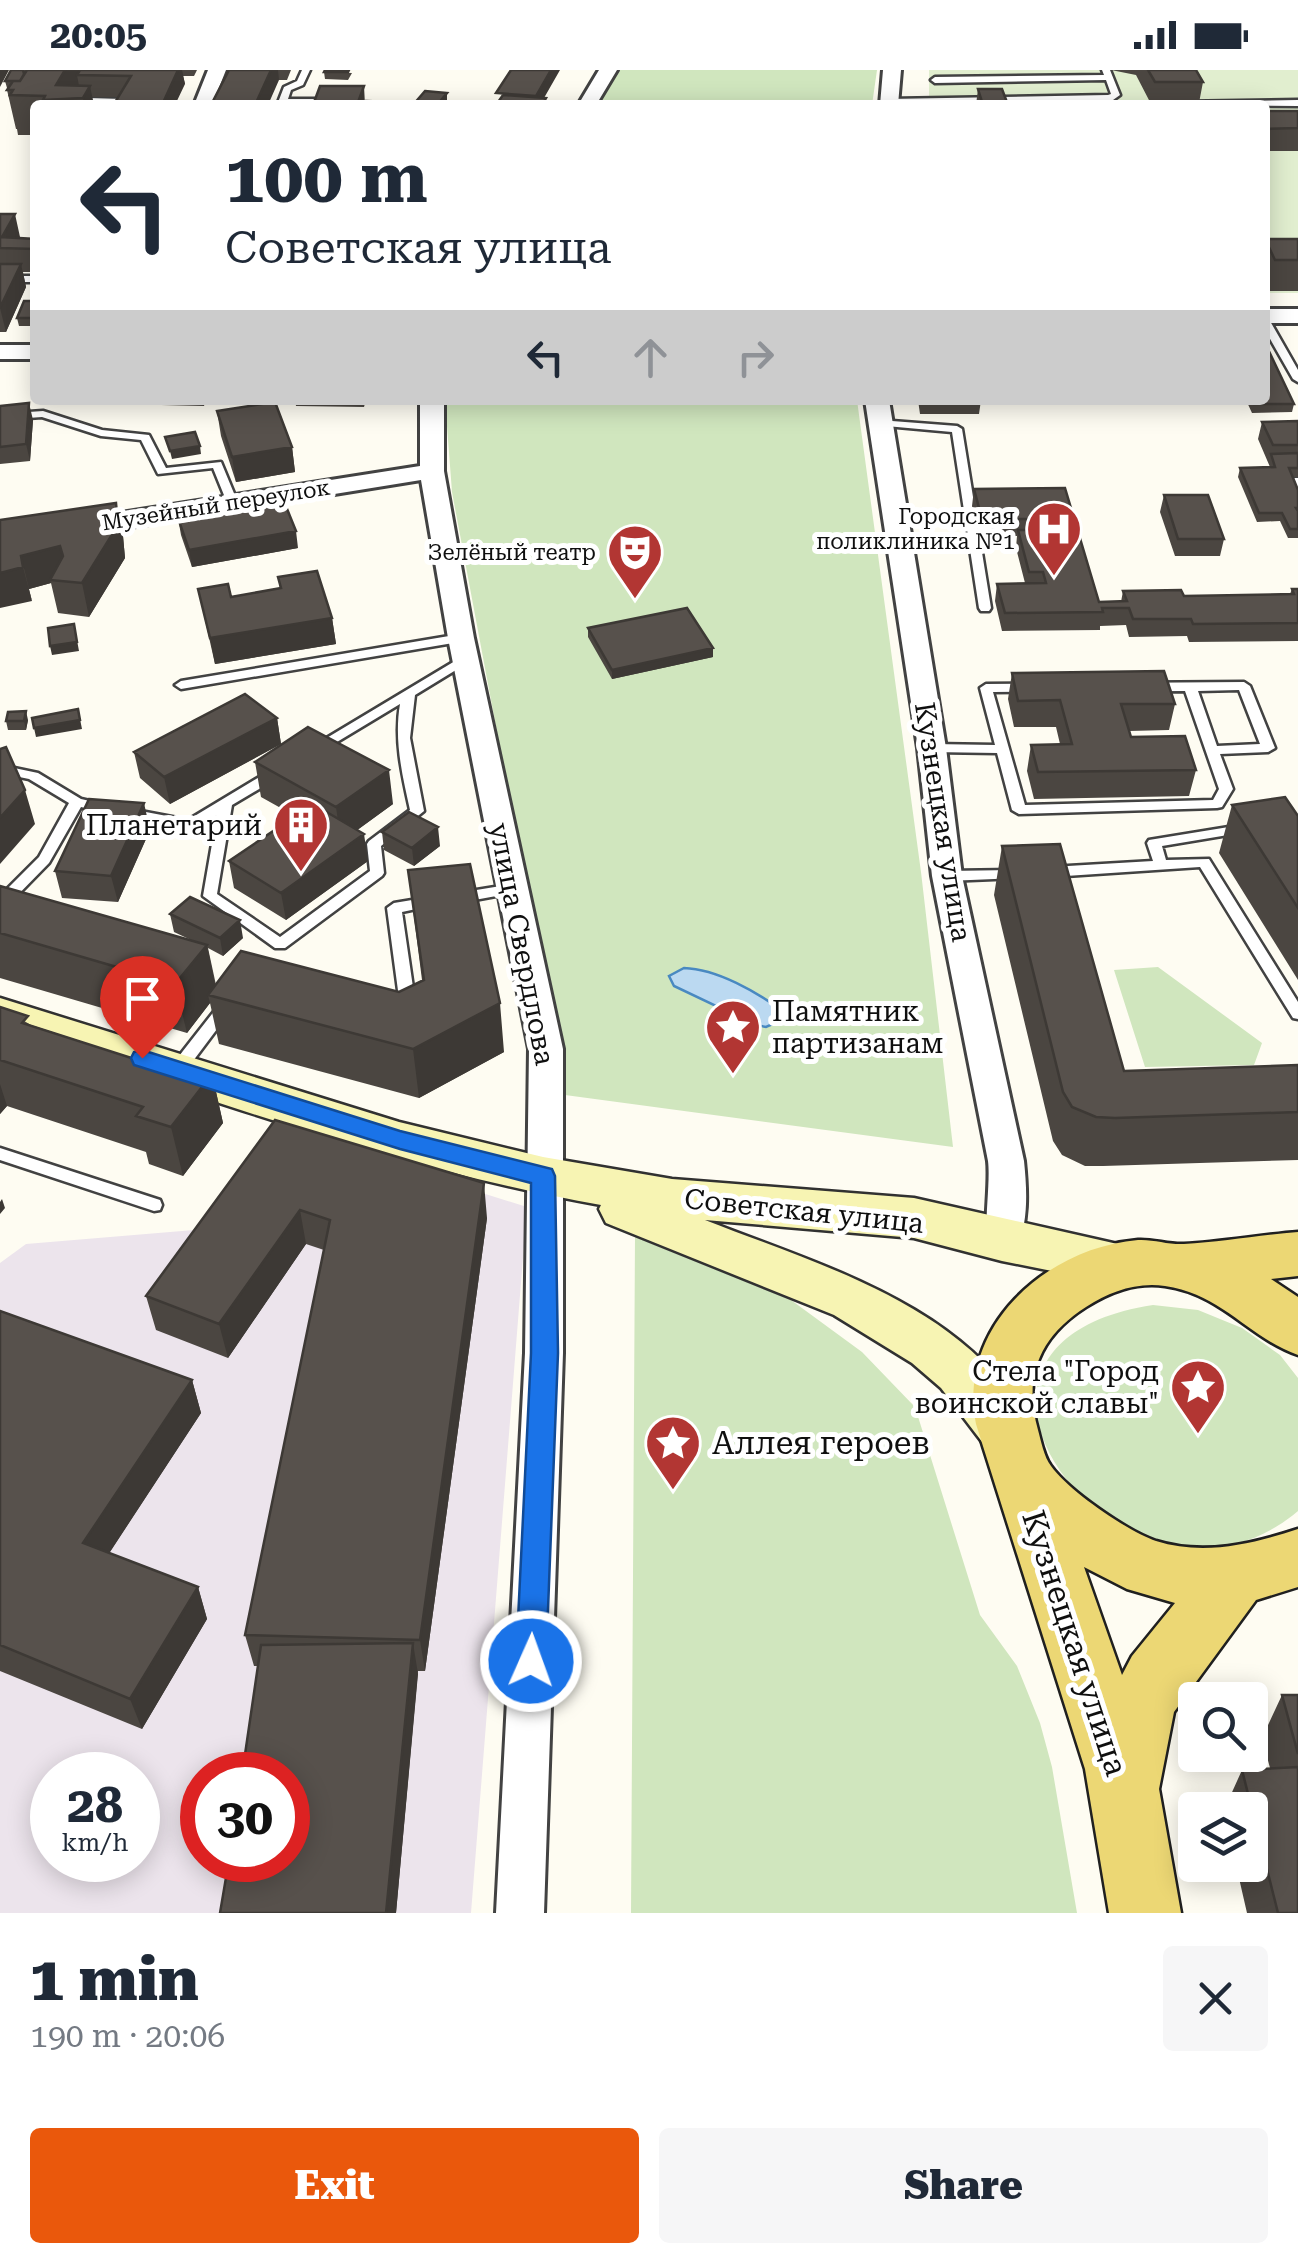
<!DOCTYPE html>
<html lang="en">
<head>
<meta charset="utf-8">
<style>
  body { margin:0; font-family:"Roboto Serif",serif; background:#f6f6f7; color:#1f2937; height:100vh; display:flex; flex-direction:column; font-size:38px; white-space:nowrap }
  * { box-sizing:border-box; margin:0 }
  p { font-size:32px; color:#747a83 }
  .icon { flex:none; width:55px; height:55px; fill:none; stroke:currentColor; stroke-width:2; stroke-linecap:round; stroke-linejoin:round }
  .map { position:relative; height:1843px; overflow:hidden }
  .details { display:flex; flex-direction:column; background:#fff; flex:1 }
  .details>* { flex:none }
  .hud { position:absolute; left:30px; top:30px; width:1240px; height:305px; border-radius:10px; box-shadow:0 5px 25px #0003; background:#fff; color:#1f2937; overflow:hidden }
  .fabs { position:absolute; left:1178px; top:1612px; display:grid; gap:20px }
  .fabs a { display:grid; place-items:center; width:90px; height:90px; border-radius:10px; background:#fff; box-shadow:0 5px 25px #0003; font-size:50px }
  .speed { position:absolute; left:30px; top:1682px; display:flex; gap:20px; font-size:50px; font-weight:700; text-align:center }
  .speed>* { display:grid; place-content:center; width:130px; height:130px; border-radius:50%; background:#fff; box-shadow:0 5px 25px #0003; line-height:1 }
  .speed small { font-size:25px; font-weight:400 }
  .speed .limit { border:15px solid #d22; background:#fff; color:#111 }
  .pin { position:absolute; display:grid; place-items:center; width:85px; height:85px; color:#fff; margin:-102px -42px; border-radius:50% 50% 50% 0; rotate:-45deg; box-shadow:0 0 10px #0007 }
  .pin .icon { rotate:45deg }
  .me { position:absolute; width:110px; margin:-55px; rotate:2deg; stroke-linejoin:round; filter:drop-shadow(0 0 8px #0008) }
  .turn { display:flex; align-items:center; gap:35px; height:210px; padding:0 30px; font-size:45px }
  .turn .icon { width:130px; height:130px; stroke-width:2.5 }
  .turn b { display:block; font-size:70px; line-height:85px }
  .lanes { display:flex; align-items:center; height:95px; padding:0 30px; background:#0003; justify-content:center; gap:50px; direction:ltr }
  .lanes .off { opacity:.35 }
  .round { display:grid; place-items:center; flex:none; width:105px; height:105px; border-radius:10px; background:#f6f6f7 }
  .summary { display:flex; align-items:center; justify-content:space-between; height:170px; padding:0 30px }
  h1 { font-size:60px; font-weight:800; line-height:75px }
  .primary-button { display:flex; gap:20px; margin-top:auto; padding:20px 30px }
  .primary-button a { flex:1; height:115px; border-radius:10px; background:#ea580c; color:#fff; font-size:40px; font-weight:800; line-height:115px; text-align:center }
  .primary-button a+a { background:#f6f6f7; color:#1f2937 }
  .status { display:flex; justify-content:space-between; align-items:center; height:70px; padding:0 50px; background:#fff; direction:ltr }
  .status svg { height:28px; fill:currentColor }
  .map>svg:first-child { display:block }
  .industrial { fill:#ece4ec; fill-rule:evenodd }
  .green { fill:#d0e6be }
  .pitch { fill:#e1eecf }
  .water { fill:#bbd9f1; stroke:#4989c1; stroke-width:2.5 }
  .lines { fill:none; stroke-linecap:round; stroke-linejoin:round }
  .lane-casing { stroke:#424242; stroke-width:5 }
  .street-casing { stroke:#424242; stroke-width:6 }
  .secondary-casing { stroke:#313131; stroke-width:5 }
  .primary-casing { stroke:#202020; stroke-width:5 }
  .lane { fill:#fff; fill-rule:evenodd }
  .street { fill:#fff; fill-rule:evenodd }
  .secondary { fill:#f7f4b3; fill-rule:evenodd }
  .primary { fill:#ecd774; fill-rule:evenodd }
  .wall { fill:#4b4641 }
  .shaded-wall { fill:#3d3935 }
  .building { fill:#57514c; stroke:#3d3935; stroke-width:2.5 }
  .route { fill:#1a73e8; stroke:#114b97; stroke-width:2.5 }
  .labels { text-anchor:middle; dominant-baseline:central; stroke-width:10; stroke-linejoin:round; paint-order:stroke }
  .far-street-label { font-size:22px; fill:#0f0f0f; stroke:#fff }
  .far-poi-label { font-size:22px; fill:#0f0f0f; stroke:#fff; text-anchor:end }
  .street-label { font-size:28px; fill:#0f0f0f; stroke:#fff }
  .poi-label { font-size:28px; fill:#0f0f0f; stroke:#fff; text-anchor:end }
  .near-poi-label { font-size:32px; fill:#0f0f0f; stroke:#fff; text-anchor:start }
  .near-street-label { font-size:32px; fill:#0f0f0f; stroke:#fff }
</style>
</head>
<body>
<div class="status"><b>20:05</b><svg viewBox="0 0 49 12"><path d="M0 12V9h3v3zM5 12V6h3v6zM10 12V3h3v9zM15 12V0h3v12zM26 1h20v11H26zM47 4h2v5h-2z"/></svg></div>
<div class="map">
<svg width="1298" height="1843" viewBox="0 0 1298 1843">
  <rect width="100%" height="100%" fill="#fefcf2"/>
  <path class="industrial" d="M279 1059 527 1137 471 1843H0V1193L26 1174 206 1159ZM52 1705H138V1790H52ZM202 1705H288V1790H202Z"/>
  <path class="green" d="M608 0H877L872 35H588Z
    M445 330H857L921 802 953 1077 565 1025 452 422Z
    M1158 897 1262 973 1254 995 1145 997 1114 900Z
    M635 1167 791 1230 862 1282 915 1337 980 1545 1017 1596 1040 1653 1052 1697 1077 1843H631Z
    M1153 1235 1198 1240 1242 1258 1280 1285 1298 1308V1441C1131 1582 889 1275 1153 1235Z"/>
  <path class="pitch" d="M929 0H1298V223H1265V35H929Z"/>
  <path class="water" d="M684 898C717 899 757 922 784 942L782 950 766 957 756 955 674 916 669 906Z"/>
  <g class="lines">
    <g class="lane-casing">
      <path id="lane" d="M302 0H310L303 15 291 20 288 29H317L321 32 319 35H277L284 17 297 11Z
        M1102 0H1110L1120 25 1113 30 889 35 885 32 889 29 1108 25 1111 24 1106 10 935 13 931 10 935 7 1104 5Z
        M88 28 123 29 127 32 126 35 85 33 84 31Z
        M1298 30V36L1171 35 1175 32Z
        M0 206H35V212H0Z
        M1265 248 1270 251 1298 300V312L1293 309 1265 260Z
        M43 341 102 360 149 365 166 398 221 392 238 433 232 436 228 435 213 398 158 404 141 370 101 366 42 347 0 350V344Z
        M879 350 957 356 962 359 991 538 989 541H981L979 538 952 362 875 355 874 353Z
        M1295 408H1298V420L1294 419 1289 411Z
        M461 564 465 565V571L181 619 175 615 181 611Z
        M465 585 469 586V592L415 625 410 668 424 741 381 776 384 803 382 806 285 878H275L203 826 217 745 190 759 130 747 123 743 130 739 188 750 271 700H281L283 703 281 706 232 735 217 824 280 867 370 801 367 774 369 771 410 740C402 704 394 670 400 634L322 681 317 682 310 678Z
        M1244 612 1250 616 1275 678 1268 682 1220 684 1233 719 1222 737 1217 738 1019 744 1012 740 997 683 932 682 925 678 932 674 995 675 980 618 986 614ZM1239 620 1260 674 1217 676 1198 621ZM1185 621 1219 719 1213 730 1025 735 993 622Z
        M0 695 38 703 81 729 112 736 114 739 107 743 81 737 49 793 5 838 0 840V826L39 787 69 733 29 709 0 703Z
        M1241 755 1248 759 1246 762 1162 776 1166 790 1209 789 1298 932V949L1293 948 1200 797 1051 807 1044 802 1051 797 1153 791 1147 773 1149 770Z
        M1013 800 1020 805 1018 808 947 811 940 806 947 801Z
        M513 814 520 819 518 822 458 833 451 828 458 823Z
        M430 827 437 832 435 835 402 842 415 931 412 935 401 939 393 934 399 928 387 838 394 833Z
        M224 934 229 935 232 939 184 1003H172L170 999 172 995 219 935Z
        M0 1078 160 1130 162 1135 160 1140 154 1141 0 1090Z"/>
    </g>
    <g class="street-casing">
      <path id="street" d="M208 0H226L212 35H194Z
        M599 0H617L596 35H578Z
        M883 0H901L898 35H880Z
        M1265 239H1298V253H1265Z
        M0 275H35V289H0Z
        M420 330H444V401L474 568 563 979V1283L544 1843H496L525 1283 529 979 448 568 421 410 0 478V462L420 396Z
        M865 330H889L946 678 962 806 1024 1091C1027 1120 1029 1155 1015 1181L1002 1185 989 1181C982 1167 991 1114 988 1091L932 806 918 678Z"/>
    </g>
    <g class="secondary-casing">
      <path id="secondary" d="M0 928 399 1052 543 1087 672 1109 914 1128 1122 1175 1140 1181 1147 1195 1140 1209 1122 1215 1002 1191 914 1168 705 1150C825 1197 975 1238 1035 1364L1027 1381 1008 1387 989 1381 941 1318 912 1293 834 1245 606 1153 599 1139 601 1135C396 1099 198 1024 0 961Z"/>
    </g>
    <g class="primary-casing">
      <path id="primary" d="M1298 1162V1206L1271 1209 1298 1227V1285C1249 1268 1222 1224 1165 1216 1135 1212 1110 1222 1086 1237 1039 1267 1023 1307 1038 1360 1041 1371 1044 1387 1051 1396 1069 1421 1127 1461 1156 1471 1204 1486 1252 1474 1298 1459V1517L1256 1530 1174 1642 1159 1719 1181 1843H1109L1085 1699 976 1354C957 1258 1045 1178 1138 1170 1153 1169 1169 1175 1184 1174 1221 1172 1260 1165 1298 1162ZM1084 1497 1127 1519 1175 1533 1132 1586 1122 1605Z"/>
    </g>
    <use href="#lane" class="lane"/>
    <use href="#street" class="street"/>
    <use href="#secondary" class="secondary"/>
    <use href="#primary" class="primary"/>
  </g>
  <path class="wall" d="M11 0H197L194 6H183L185 14 119 27H92L93 35H35V65H18L17 59H16L7 20 8 18H7L5 11Z
    M229 0H291L287 10H279Z
    M1111 0H1196L1203 12 1199 33 1151 34 1136 5Z
    M324 2 352 3 348 10 325 9Z
    M978 19 1008 35H976Z
    M1265 41H1298V81H1265Z
    M0 144 20 168 35 169V202H23L26 217 6 262H0Z
    M1265 169H1298V221H1268L1265 214Z
    M35 231V256H19L17 248Z
    M160 330H206L204 336 161 335Z
    M295 330H366L364 337 296 336Z
    M918 330H981L979 344H920Z
    M1246 330H1265L1294 334 1292 342 1252 343Z
    M0 336 33 350 30 391 0 394Z
    M217 341 292 377 295 402 236 412 221 366Z
    M1298 351V407H1292L1298 420V468H1288L1280 451 1257 452 1238 407 1240 398 1270 397 1258 369 1262 352Z
    M1065 418 1099 532H1121L1123 521 1184 526 1290 524 1292 519H1298V571L1189 572 1187 566 1129 567 1126 555 1100 556V560L1002 561 995 531 997 514 1025 513 1016 478 1017 466 979 467 972 436 974 419Z
    M1164 425 1224 469 1220 486H1175L1160 442Z
    M178 448 298 478 192 497 181 465Z
    M0 450 123 466 125 488 89 547 58 543 51 513 29 519 32 531Z
    M278 507 332 548 336 574 215 594 198 519 231 527 280 519Z
    M588 558 713 578V587L612 609 588 567Z
    M1012 603 1175 634 1169 660 1129 661 1131 667 1196 700 1189 726 1034 729 1027 701 1031 675 1060 674 1056 657H1014L1008 629Z
    M277 648 281 674 170 734 140 708 134 682Z
    M28 650 26 660H8L6 651Z
    M255 692 393 734 357 760 368 791 286 850 234 818 229 791 295 746 261 727Z
    M1232 735 1298 746V910L1219 783Z
    M150 760 118 832 62 828 55 801Z
    M382 762 440 776 414 796 384 780Z
    M1002 776 1124 1001 1298 995V1090L1103 1096H1085L1062 1085 1053 1071 994 825Z
    M408 800 504 982 419 1028 219 974 210 933 187 963 0 908V816L191 870 174 862 170 844 243 868 223 886 208 878 216 915 399 922 422 910Z
    M0 937 31 955 172 1001 212 1004 223 1053 183 1106 149 1094 146 1082 7 1036 0 1044Z
    M275 1050 487 1148 425 1601H418L396 1843H220L258 1596H254L245 1565 324 1180 306 1174 228 1288 156 1260 146 1226Z
    M0 1241 192 1310 201 1343 109 1483 198 1517 207 1549 142 1659 0 1601Z
    M1282 1625H1298V1843H1247L1236 1795H1250V1740H1224L1242 1700 1270 1698 1262 1668Z"/>
  <path class="shaded-wall" d="M0 0H9L0 17Z
    M65 0H86L77 5 81 27 56 15Z
    M178 0H182L185 14 175 35H162Z
    M271 0H278L279 10 268 35H255Z
    M551 0H560L540 35H536V26Z
    M90 16 94 35H84L83 28Z
    M364 16 365 35H357Z
    M447 23V31L444 35H437Z
    M15 144 20 167 14 179 2 167Z
    M21 194 26 217 6 262 0 238Z
    M29 333 33 350 30 391 26 374Z
    M200 376 201 384 172 389 170 381Z
    M292 377 295 402 236 412 232 387Z
    M116 433 123 466 125 488 89 547 82 513Z
    M296 461 298 478 192 497 189 480Z
    M60 476 68 509 50 510 51 513 29 519 21 486Z
    M23 497 32 531 0 538V503Z
    M332 548 336 574 215 594 210 568Z
    M74 554 79 581 52 585 50 576Z
    M713 578V587L612 609V600Z
    M78 639 82 659 36 667 34 658Z
    M26 641 28 650 26 660 24 651Z
    M277 648 281 674 170 734 164 707Z
    M389 700 393 734 341 772 336 737Z
    M25 720 35 754 0 794V748Z
    M144 733 150 760 118 832 111 806Z
    M438 757 440 776 414 796 412 778Z
    M364 764 368 791 286 850 281 823Z
    M240 850 243 868 223 886 220 868Z
    M207 875 217 924 208 925 210 933 187 963 175 914Z
    M500 933 504 982 419 1028 413 979Z
    M212 1004 223 1053 183 1106 171 1057Z
    M0 1014 7 1036 0 1044Z
    M484 1113 487 1148 425 1601 420 1570Z
    M2 1129 5 1138 0 1144V1132Z
    M300 1140 306 1174 228 1288 219 1254Z
    M192 1310 201 1343 95 1505 83 1473Z
    M198 1517 207 1549 142 1659 130 1629Z
    M413 1573 418 1604 396 1843H386Z"/>
  <path class="building" d="M11 0H23L24 4 20 11H5Z
    M27 0H65L56 15 90 16 83 28 43 30 45 26 10 25 13 20H7L13 11H20Z
    M80 0H178L162 35 114 34 131 6 77 5Z
    M229 0H271L255 35H211Z
    M325 0H349L348 2H324Z
    M511 0H551L536 26 496 23Z
    M1148 0H1196L1203 12H1155Z
    M320 16H364L357 35H313Z
    M978 19H1002L1008 35H983Z
    M425 21 447 23 437 35H413Z
    M503 25 546 28 542 35H496Z
    M366 31 393 32V35H365Z
    M1265 41H1298V58L1265 59Z
    M0 144H15L2 167 35 169V179L0 178Z
    M1265 169H1298V190H1275Z
    M0 194H21L0 238Z
    M24 231H35V248H17Z
    M1265 275H1266L1294 334H1254L1252 330H1265Z
    M275 332 292 377 232 387 217 341Z
    M29 333 26 374 0 377V336Z
    M1298 351V375H1273L1262 352Z
    M195 362 200 376 170 381 165 367Z
    M1298 383V398H1289L1298 420V438H1296L1298 441V459H1290L1282 443H1259L1240 398 1275 397 1271 384Z
    M1065 418 1099 532 1127 531 1123 521 1181 520 1184 526 1294 524 1292 519H1298V553L1193 554 1191 549H1133L1129 538H1102L1103 542 1005 543 997 514 1046 513 1043 502H1029L1018 460H1036L1033 449H982L974 419Z
    M1164 425H1208L1224 469H1178Z
    M283 429 296 461 189 480 178 448Z
    M116 433 118 455 82 513 50 510 63 486 60 476 21 486 23 497 0 503V450Z
    M317 501 332 548 210 568 198 519 228 514 231 527 281 518 278 507Z
    M687 538 713 578 612 600 588 558Z
    M74 554 77 572 50 576 48 558Z
    M1164 601 1175 634H1121L1131 667 1185 666 1196 700 1038 702 1031 675 1072 674 1060 630 1018 631 1012 603Z
    M245 624 277 648 164 707 134 682Z
    M78 639 80 650 34 658 32 648Z
    M26 641 24 651H6L8 642Z
    M308 657 389 700 336 737 255 692Z
    M6 677 25 720 0 748V679Z
    M1285 727 1298 746V838L1232 735Z
    M89 729 144 733 111 806 55 801Z
    M313 734 364 764 281 823 229 791Z
    M409 742 438 757 412 778 382 762Z
    M1060 774 1124 1001 1298 995V1042L1115 1048 1096 1047 1072 1037 1063 1022 1002 776Z
    M470 794 500 933 413 979 208 925 241 881 399 922 424 910 408 800Z
    M0 816 207 875 175 914 0 863Z
    M190 827 240 850 220 868 170 844Z
    M0 937 28 946 22 953 172 1001 179 993 212 1004 171 1057 136 1046 143 1037 0 990Z
    M275 1050 484 1113 420 1570 245 1565 330 1150 300 1140 219 1254 146 1226Z
    M0 1241 192 1310 83 1473 198 1517 130 1629 0 1575Z
    M413 1573 386 1843H220L229 1790H288V1705H242L261 1575Z
    M1282 1625H1298V1684Z
    M1298 1697V1843H1278L1242 1700Z"/>
  <path class="route" d="M142 980 400 1061 552 1099 555 1106 558 1283 546 1591 542 1601 531 1605 520 1601 516 1591 531 1283V1113L400 1079 134 995 131 988 134 982Z"/>
  <defs>
    <g id="hospital-pin" transform="scale(2.875)"><path d="M0 17L-7.5 6A9.5 9.5 0 1 1 7.5 6Z" fill="#b23633" stroke="#fff"/><path d="M-5-5h3v3.5h4V-5h3V5h-3V1.5h-4V5h-3Z" fill="#fff"/></g>
    <g id="theatre-pin" transform="scale(2.875)"><path d="M0 17L-7.5 6A9.5 9.5 0 1 1 7.5 6Z" fill="#b23633" stroke="#fff"/><path d="M-5-5.5Q0-4 5-5.5V0Q5 5 0 6Q-5 5-5 0ZM-3.3-2.5H-1v1.5H-3.3ZM1-2.5H3.3v1.5H1ZM-2.8 1Q0 5.5 2.8 1Z" fill="#fff"/></g>
    <g id="building-pin" transform="scale(2.875)"><path d="M0 17L-7.5 6A9.5 9.5 0 1 1 7.5 6Z" fill="#b23633" stroke="#fff"/><path d="M-4-6H4V6H1V3H-1V6H-4ZM-2.5-4.3h1.7v1.8h-1.7ZM.8-4.3h1.7v1.8H.8ZM-2.5-1h1.7V.8h-1.7ZM.8-1h1.7V.8H.8Z" fill="#fff"/></g>
    <g id="sight-pin" transform="scale(2.875)"><path d="M0 17L-7.5 6A9.5 9.5 0 1 1 7.5 6Z" fill="#b23633" stroke="#fff"/><path d="M0-6L1.8-2.2L6-1.7L2.9 1.2L3.7 5.4L0 3.3L-3.7 5.4L-2.9 1.2L-6-1.7L-1.8-2.2Z" fill="#fff"/></g>
  </defs>
  <g fill-rule="evenodd">
    <use href="#hospital-pin" x="1054" y="459"/>
    <use href="#theatre-pin" x="635" y="482"/>
    <use href="#building-pin" x="301" y="755"/>
    <use href="#sight-pin" x="733" y="957"/>
    <use href="#sight-pin" x="1198" y="1317"/>
    <use href="#sight-pin" x="673" y="1373"/>
  </g>
  <g class="labels">
    <g class="far-street-label">
      <text transform="translate(216 435) rotate(-9)">Музейный переулок</text>
    </g>
    <g class="far-poi-label">
      <text x="1015" y="446">Городская<tspan x="1015" dy="25">поликлиника №1</tspan></text>
      <text x="596" y="482">Зелёный театр</text>
    </g>
    <g class="street-label">
      <text transform="translate(943 752) rotate(81)">Кузнецкая улица</text>
      <text transform="translate(522 874) rotate(79)">улица Свердлова</text>
      <text transform="translate(804 1141) rotate(6)">Советская улица</text>
    </g>
    <g class="poi-label">
      <text x="262" y="755">Планетарий</text>
      <text x="772" y="941" text-anchor="start">Памятник<tspan x="772" dy="32">партизанам</tspan></text>
      <text x="1159" y="1301">Стела "Город<tspan x="1159" dy="32">воинской славы"</tspan></text>
    </g>
    <g class="near-poi-label">
      <text x="712" y="1373">Аллея героев</text>
    </g>
    <g class="near-street-label">
      <text transform="translate(1075 1573) rotate(72)">Кузнецкая улица</text>
    </g>
  </g>
</svg>
<div class="fabs">
<a><svg class="icon" aria-label="search" viewBox="0 0 24 24"><circle cx="10" cy="10" r="6"/><path d="M15 15l6 6"/></svg></a>
<a><svg class="icon" aria-label="layers" viewBox="0 0 24 24"><path d="M12 4l9 5-9 5-9-5zM3 14l9 5 9-5"/></svg></a>
</div>
<div class="speed"><div>28<small>km/h</small></div><div class="limit">30</div></div>
<div class="pin" style="left:142px;top:988px;background:#d93025"><svg class="icon" aria-label="arrive" viewBox="0 0 24 24"><path d="M6 21V4h12l-3 4 3 4H6"/></svg></div>
<svg class="me" style="left:531px;top:1591px" viewBox="-20 -20 40 40"><circle r="17" fill="#1a73e8" stroke="#fff" stroke-width="3"/><path d="M0-11L8 9 0 5-8 9z" fill="#fff"/></svg>
<div class="hud">
<div class="turn"><svg class="icon" aria-label="left" viewBox="0 0 24 24"><path d="M17 20v-9H6M10 6l-5 5 5 5"/></svg><div><b>100 m</b>Советская улица</div></div>
<div class="lanes"><svg class="icon" aria-label="left" viewBox="0 0 24 24"><path d="M17 20v-9H6M10 6l-5 5 5 5"/></svg><svg class="icon off" aria-label="ahead" viewBox="0 0 24 24"><path d="M12 20V5M6 11l6-6 6 6"/></svg><svg class="icon off" aria-label="right" viewBox="0 0 24 24"><path d="M7 20v-9h11M14 6l5 5-5 5"/></svg></div>
</div>
</div>
<section class="details">
<div class="summary"><div><h1>1 min</h1><p>190 m · 20:06</p></div><a class="round"><svg class="icon" aria-label="close" viewBox="0 0 24 24"><path d="M6 6l12 12M18 6L6 18"/></svg></a></div>
<div class="primary-button"><a>Exit</a><a>Share</a></div>
</section>
</body>
</html>
